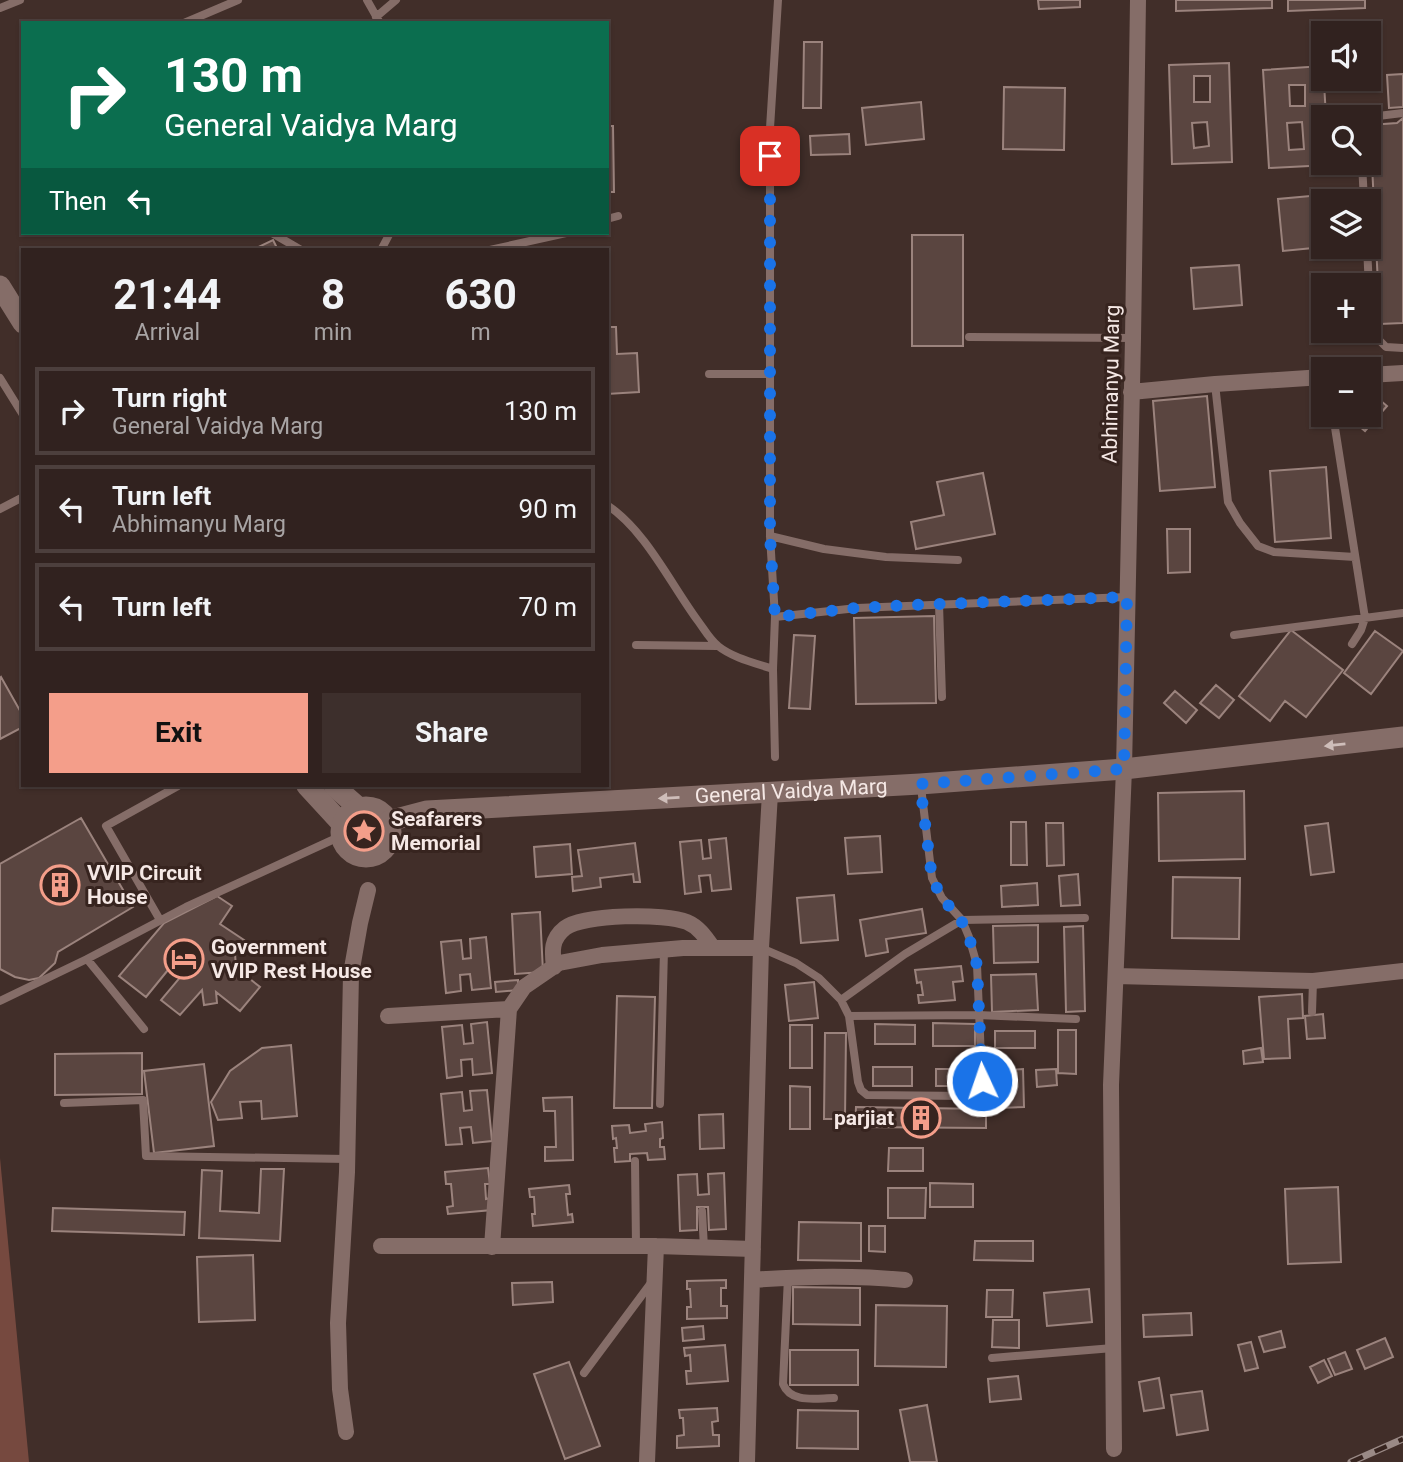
<!DOCTYPE html>
<html lang="en">
<head>
<meta charset="utf-8">
<style>
  body { margin:0; font-family:Roboto,sans-serif; background:#3d2f2c; color:#f1f3f6; height:100vh; display:flex; flex-direction:column; font-size:26px; white-space:nowrap }
  * { box-sizing:border-box; margin:0 }
  p { font-size:23px; color:#a8a4a4 }
  .icon { flex:none; width:38px; height:38px; fill:none; stroke:currentColor; stroke-width:2; stroke-linecap:round; stroke-linejoin:round }
  .map { position:relative; flex:1; overflow:hidden }
  .panel { position:absolute; left:21px; top:248px; width:588px; height:539px; display:flex; flex-direction:column; background:#31221f; border-radius:0px; box-shadow:0 2px 5px #0004,0 0 0 2px #4c3f3d }
  .panel>* { flex:none }
  .banner { position:absolute; left:21px; top:21px; width:588px; height:214px; border-radius:0px; box-shadow:0 2px 5px #0004,0 0 0 2px #4c3f3d; background:#0b6e4f; color:#fff; overflow:hidden }
  .tools { position:absolute; left:1311px; top:21px; display:grid; gap:14px }
  .tools a { display:grid; place-items:center; width:70px; height:70px; border-radius:0px; background:#31221f; box-shadow:0 2px 5px #0004,0 0 0 2px #4c3f3d; font-size:35px }
  .pin { position:absolute; display:grid; place-items:center; width:60px; height:60px; color:#fff; margin:-30px; border-radius:14px; box-shadow:0 4px 10px #0006 }
  .me { position:absolute; width:77px; margin:-38px; rotate:357deg; stroke-linejoin:round; filter:drop-shadow(0 0 5px #0008) }
  .turn { display:flex; align-items:center; gap:24px; height:147px; padding:0 28px; font-size:32px }
  .turn .icon { width:91px; height:91px; stroke-width:2.5 }
  .turn b { display:block; font-size:49px; line-height:60px }
  .then { display:flex; align-items:center; height:66px; padding:0 28px; background:#0003; gap:14px; font-size:26px }
  .eta { display:flex; justify-content:space-evenly; align-items:center; height:119px; text-align:center }
  .eta b { font-size:42px; font-weight:700; line-height:49px }
  .action { display:flex; gap:14px; margin-top:auto; padding:14px 28px }
  .action a { flex:1; height:80px; border-radius:0px; background:#f49e8a; color:#111; font-size:28px; font-weight:700; line-height:80px; text-align:center }
  .action a+a { background:#3d2f2c; color:#f1f3f6 }
  ul { padding:0; list-style:none }
  li { display:flex; align-items:center; gap:21px; height:88px; margin:0 14px 10px; padding:0 14px; border:4px solid #4c3f3d; border-radius:0px }
  li div { flex:1 }
  li b { display:block; font-size:26px }
  li em { font-style:normal }
  .map>svg:first-child { display:block }
  .green { fill:#76493f }
  .building { fill:#5a4540; stroke:#9b837d; stroke-width:2; fill-rule:evenodd }
  .lines { fill:none; stroke-linecap:round; stroke-linejoin:round }
  .lane { stroke:#856d68; stroke-width:8 }
  .street { stroke:#856d68; stroke-width:16 }
  .secondary { stroke:#856d68; stroke-width:21 }
  .rail-casing { stroke:#9a8a86; stroke-width:7 }
  .rail { stroke:#37241f; stroke-width:4.5; stroke-dasharray:13; stroke-linecap:butt }
  .oneway { fill:#cebdb9 }
  .route { stroke:#1a73e8; stroke-width:12; stroke-dasharray:0 21.6 }
  .labels { text-anchor:middle; dominant-baseline:central; stroke-width:6; stroke-linejoin:round; paint-order:stroke }
  .street-label { font-size:21px; fill:#f5e8e5; stroke:#37241f }
  .poi-label { font-size:21px; font-weight:bold; fill:#f5e8e5; stroke:#37241f; text-anchor:start }
</style>
</head>
<body>
<div class="map">
<svg width="1403" height="1462" viewBox="0 0 1403 1462">
  <rect width="100%" height="100%" fill="#412e29"/>
  <path class="green" d="M0 1158 29 1462H0Z"/>
  <path class="building" d="M1038 0H1080V7L1039 9Z
    M1176 0H1272V8L1176 11Z
    M1288 0H1365V8L1288 11Z
    M804 42H822L821 108H803Z
    M1229 63 1232 162 1172 164 1169 65ZM1194 76H1210V102H1194ZM1207 122 1209 146 1194 148 1192 123Z
    M1323 66 1326 117H1323V163H1329V165L1269 168 1263 70ZM1289 85H1305V106H1290ZM1302 122 1304 149 1289 150 1287 123Z
    M1403 74V107L1389 108 1387 75Z
    M1004 87 1065 88 1064 150 1003 149Z
    M921 102 924 139 866 145 862 108Z
    M1403 118V323L1380 324 1370 125 1397 123Z
    M607 126H613L614 192H607Z
    M849 134 850 154 811 155 810 136Z
    M1321 195 1323 247 1283 251 1278 199Z
    M912 235H963V346H912Z
    M273 240 278 250H252Z
    M1239 265 1242 305 1194 309 1191 268Z
    M607 327H616L617 354 637 353 639 392 607 394Z
    M1368 390 1387 406 1365 431 1346 415H1368Z
    M1207 396 1215 487 1160 491 1153 401Z
    M1326 467 1331 538 1275 542 1270 471Z
    M983 473 995 534 916 549 911 522 944 515 937 482Z
    M1167 529H1190V572L1168 573Z
    M934 616 936 703 856 704 854 618Z
    M1291 630 1343 670 1306 717 1285 701 1270 721 1239 696Z
    M1375 631 1403 651 1371 694 1344 673Z
    M794 635 815 636 810 709 789 708Z
    M1 677 23 716V727L0 739V678Z
    M1216 685 1234 700 1219 718 1200 703Z
    M1175 691 1197 710 1186 723 1164 703Z
    M1244 791 1245 859 1159 861 1158 793Z
    M81 818 133 907 58 952 55 963 39 978 29 980 15 977 0 969V864Z
    M1011 822H1026L1027 865H1011Z
    M1046 823H1063L1064 865 1047 866Z
    M1328 823 1334 872 1311 875 1305 826Z
    M880 836 882 872 848 874 845 838Z
    M726 838 731 889 712 891 710 875 699 876 701 892 685 894 680 842 701 840 703 859 711 858 709 840Z
    M635 843 640 882H634L633 874 600 878 601 887 573 891 572 877 582 876 578 850Z
    M570 844 572 874 536 877 534 847Z
    M1078 874 1080 905 1061 906 1059 876Z
    M1173 877 1240 878 1239 939 1172 938Z
    M1037 883 1038 905 1002 907 1001 886Z
    M834 895 838 940 801 943 797 898Z
    M217 896 232 906 220 924 244 940 235 953 236 968 260 987 240 1011 216 992 217 1003 204 1005 202 990 180 1015 161 1000 183 974 172 965 146 997 119 976 164 923Z
    M922 909 926 933 886 939 888 952 866 956 860 920Z
    M540 912 543 972 515 974 512 914Z
    M1038 925V962L994 963 993 926Z
    M1083 926 1085 1011 1066 1012 1064 927Z
    M486 937 491 988 472 990 470 974 460 975 461 991 446 993 441 942 461 940 463 959 471 958 470 939Z
    M961 966 963 981 953 982 955 1000 919 1003 918 995H923L921 982 917 983 915 970Z
    M1036 974 1038 1010 992 1012 991 975Z
    M518 980V990L496 992 495 982Z
    M814 982 818 1018 789 1021 785 985Z
    M1302 994 1303 1018 1288 1019 1290 1058 1264 1059 1259 997Z
    M617 996 655 997 652 1108H614Z
    M1323 1014 1325 1038 1307 1039 1305 1016Z
    M487 1022 492 1073 473 1075 472 1059 461 1060 462 1076 447 1078 442 1027 462 1025 464 1044 473 1043 471 1024Z
    M933 1023 975 1024V1046H933Z
    M875 1024 915 1025V1044H875Z
    M790 1025H812V1068H790Z
    M1058 1030H1076V1074L1058 1073Z
    M995 1031H1035V1048H995Z
    M825 1033H846L845 1119H824Z
    M291 1045 297 1116 262 1119 261 1101 240 1102 242 1118 218 1120 211 1102 230 1071 262 1048Z
    M1261 1048 1263 1062 1244 1064 1243 1051Z
    M142 1053V1094L55 1095V1054Z
    M204 1064 214 1146 154 1153 144 1071Z
    M873 1067H912V1086H873Z
    M936 1069H975V1086H936Z
    M1023 1069 1024 1107 1000 1108 998 1071Z
    M1056 1069 1057 1085 1037 1087 1036 1070Z
    M790 1086 810 1087V1129H790Z
    M487 1090 492 1141 473 1143 471 1127 460 1128 462 1144 446 1145 441 1094 462 1092 464 1111 472 1110 470 1091Z
    M572 1097 573 1160 545 1161V1147H556L555 1111H544L543 1098Z
    M856 1107 986 1109V1128L855 1127Z
    M723 1114 724 1148 700 1149 699 1115Z
    M662 1122 663 1138 660 1139V1147H664L665 1159 648 1160 647 1153 630 1154V1161L615 1162 614 1148H617L616 1138 613 1139 612 1126 629 1125 630 1133 646 1131 645 1124Z
    M889 1148H923V1171H888Z
    M488 1168 490 1184H485L486 1199 491 1198 492 1210 448 1214 447 1207 453 1206 451 1184H446L445 1172Z
    M261 1169H284L280 1241 199 1238 202 1170 222 1171 220 1211 259 1213Z
    M724 1173 726 1229 709 1230 708 1207H697V1230L680 1231 678 1175 697 1174 698 1195 709 1194 708 1174Z
    M930 1183 973 1184V1207H930Z
    M569 1185 570 1194H566L568 1215 572 1214 573 1222 533 1226 532 1214H535L534 1197H530L529 1189Z
    M1338 1187 1341 1262 1288 1264 1285 1189Z
    M888 1188H926L925 1218H888Z
    M53 1208 185 1212 184 1235 52 1231Z
    M799 1222 861 1223V1261L798 1260Z
    M869 1226H885V1252L869 1251Z
    M975 1241H1033V1261L974 1260Z
    M253 1255 255 1320 199 1322 197 1257Z
    M726 1280V1288H721V1306H727V1318L687 1319V1307H691L690 1289H687V1281Z
    M552 1282 553 1302 513 1305 512 1283Z
    M793 1287 860 1288V1325L793 1324Z
    M1089 1289 1092 1322 1047 1326 1044 1293Z
    M987 1290H1013L1012 1317H986Z
    M876 1305 947 1306 946 1367 875 1366Z
    M1191 1313 1192 1335 1144 1337 1143 1315Z
    M993 1320H1019V1348L992 1347Z
    M703 1326 704 1339 683 1341 682 1328Z
    M1281 1331 1285 1347 1264 1352 1259 1337Z
    M1385 1338 1393 1357 1365 1369 1357 1350Z
    M1251 1342 1258 1368 1245 1371 1238 1345Z
    M725 1345 728 1381 687 1384 686 1371H691L690 1355 685 1356 684 1348Z
    M790 1350H858V1385H790Z
    M1345 1352 1352 1369 1335 1375 1328 1359Z
    M1324 1360 1332 1376 1318 1383 1310 1367Z
    M569 1362 600 1446 565 1459 534 1374Z
    M1018 1376 1021 1399 990 1402 988 1379Z
    M1159 1378 1164 1408 1144 1411 1139 1382Z
    M1202 1391 1208 1430 1177 1435 1171 1395Z
    M927 1405 937 1462H910L900 1410Z
    M717 1408 718 1421 712 1422 713 1435H719V1446L677 1448V1436L684 1435 683 1418H680L679 1410Z
    M798 1410 858 1411V1449L797 1448Z"/>
  <g class="lines">
    <path class="lane" d="M367 0 380 23
      M0 8 20 0
      M376 17 396 0
      M184 23 238 0
      M1368 119 1378 116 1403 113
      M1362 163 1364 201
      M607 219 618 216
      M90 233H91
      M272 233 301 250
      M1367 247 1371 328 1379 340 1386 347 1403 348
      M381 250 390 233
      M490 250 566 233
      M969 337 1133 338
      M709 374H770
      M0 378 23 415
      M1215 384 1228 502 1240 523 1258 546 1274 552 1355 557
      M1333 415 1365 618 1361 630 1352 644
      M607 505C646 531 670 583 698 621 704 629 710 640 718 646 733 658 755 663 773 669
      M0 509 23 497
      M770 536 824 549 886 557 958 560
      M939 604 942 697
      M775 617 857 608 1127 597
      M1234 635 1403 613
      M636 645 717 646
      M775 757 773 669 775 617 770 536V128L778 0
      M160 920 106 826 178 786
      M761 948 796 963 819 978 841 1000 849 1016 858 1082 861 1090 867 1095 967 1096C976 1093 979 1089 982 1081L977 965 969 937 962 920 942 898 932 878 921 787
      M87 959 144 1029
      M841 1000 905 954 962 920 1085 918
      M0 1001 87 959 186 907 341 836
      M1312 1012 1313 981
      M849 1016 978 1015 1076 1019
      M64 1103 143 1100 146 1156 347 1159
      M660 1104 664 950
      M635 1161 636 1246
      M702 1211 704 1248
      M788 1277 783 1384C791 1404 817 1398 834 1398
      M992 1358 1113 1348
      M584 1373 651 1283"/>
    <path class="street" d="M1368 375 1403 373
      M1131 392 1215 384 1323 377
      M554 967C552 951 551 939 565 928 583 914 666 913 687 922 699 927 706 938 713 948
      M1116 976 1313 981 1403 971
      M388 1016 509 1009
      M381 1246H656L753 1249
      M492 1247 509 1009 524 987 559 963 602 955 683 948H761
      M752 1280C803 1276 854 1275 905 1280
      M346 1432 340 1389 338 1323 347 1172 351 974 360 923 368 890
      M1114 1449 1111 1085 1124 769 1133 338 1138 0
      M647 1462 656 1246
      M747 1462 761 948 770 793"/>
    <g class="secondary">
      <path d="M0 286 23 323"/>
      <path d="M307 786 342 824"/>
      <path d="M334 786 359 808"/>
      <circle cx="366" cy="832" r="25"/>
      <path id="s1" d="M389 821 427 811 920 784 1124 769 1403 737"/>
    </g>
    <g class="rail-casing">
      <path id="rail" d="M1351 1462 1403 1439"/>
    </g>
    <use href="#rail" class="rail"/>
  </g>
  <defs><path id="oneway-solid" d="M-6-.8H1V-3.2L6.5 0L1 3.2V.8H-6Z" transform="scale(1.75)"/></defs>
  <g class="oneway">
    <use href="#oneway-solid" transform="translate(1335 745) rotate(174)"/>
    <use href="#oneway-solid" transform="translate(669 798) rotate(177)"/>
  </g>
  <g class="lines">
    <path class="route" d="M770 156V536L775 617 856 608 911 605 1127 597 1124 769 920 784 932 878 942 898 961 920 969 937 977 965 982 1081"/>
  </g>
  <defs>
    <g id="sight-ring" transform="scale(2.0125)"><circle r="9.5" fill="#37241f" stroke="#f49e8a" stroke-width="1.5"/><path d="M0-6L1.8-2.2L6-1.7L2.9 1.2L3.7 5.4L0 3.3L-3.7 5.4L-2.9 1.2L-6-1.7L-1.8-2.2Z" fill="#f49e8a"/></g>
    <g id="building-ring" transform="scale(2.0125)"><circle r="9.5" fill="#37241f" stroke="#f49e8a" stroke-width="1.5"/><path d="M-4-6H4V6H1V3H-1V6H-4ZM-2.5-4.3h1.7v1.8h-1.7ZM.8-4.3h1.7v1.8H.8ZM-2.5-1h1.7V.8h-1.7ZM.8-1h1.7V.8H.8Z" fill="#f49e8a"/></g>
    <g id="hotel-ring" transform="scale(2.0125)"><circle r="9.5" fill="#37241f" stroke="#f49e8a" stroke-width="1.5"/><path d="M-6-4.5h1.5V1H6V5H4.5V3h-9V5H-6ZM-4 0a1.8 1.8 0 1 1 3.6 0ZM.5 0V-2.5h3Q6-2.5 6 0Z" fill="#f49e8a"/></g>
  </defs>
  <g fill-rule="evenodd">
    <use href="#sight-ring" x="364" y="831"/>
    <use href="#building-ring" x="60" y="885"/>
    <use href="#hotel-ring" x="184" y="959"/>
    <use href="#building-ring" x="921" y="1118"/>
  </g>
  <g class="labels">
    <g class="street-label">
      <text transform="translate(1111 384) rotate(-89)">Abhimanyu Marg</text>
      <text stroke="none"><textPath href="#s1" startOffset="404">General Vaidya Marg</textPath></text>
    </g>
    <g class="poi-label">
      <text x="391" y="819">Seafarers<tspan x="391" dy="24">Memorial</tspan></text>
      <text x="87" y="873">VVIP Circuit<tspan x="87" dy="24">House</tspan></text>
      <text x="211" y="947">Government<tspan x="211" dy="24">VVIP Rest House</tspan></text>
      <text x="894" y="1118" text-anchor="end">parjiat</text>
    </g>
  </g>
</svg>
<div class="tools">
<a><svg class="icon" aria-label="sound" viewBox="0 0 24 24"><path d="M4 9h4l5-4v14l-5-4H4zM17 9q2 3 0 6"/></svg></a>
<a><svg class="icon" aria-label="search" viewBox="0 0 24 24"><circle cx="10" cy="10" r="6"/><path d="M15 15l6 6"/></svg></a>
<a><svg class="icon" aria-label="layers" viewBox="0 0 24 24"><path d="M12 4l9 5-9 5-9-5zM3 14l9 5 9-5"/></svg></a>
<a>+</a>
<a>−</a>
</div>
<div class="pin" style="left:770px;top:156px;background:#d93025"><svg class="icon" aria-label="arrive" viewBox="0 0 24 24"><path d="M6 21V4h12l-3 4 3 4H6"/></svg></div>
<svg class="me" style="left:982px;top:1081px" viewBox="-20 -20 40 40"><circle r="17" fill="#1a73e8" stroke="#fff" stroke-width="3"/><path d="M0-11L8 9 0 5-8 9z" fill="#fff"/></svg>
<div class="banner">
<div class="turn"><svg class="icon" aria-label="right" viewBox="0 0 24 24"><path d="M7 20v-9h11M14 6l5 5-5 5"/></svg><div><b>130 m</b>General Vaidya Marg</div></div>
<div class="then">Then<svg class="icon" aria-label="left" viewBox="0 0 24 24"><path d="M17 20v-9H6M10 6l-5 5 5 5"/></svg></div>
</div>
<section class="panel">
<div class="eta">
<div><b>21:44</b><p>Arrival</p></div>
<div><b>8</b><p>min</p></div>
<div><b>630</b><p>m</p></div>
</div>
<ul>
<li><svg class="icon" aria-label="right" viewBox="0 0 24 24"><path d="M7 20v-9h11M14 6l5 5-5 5"/></svg><div><b>Turn right</b><p>General Vaidya Marg</p></div><em>130 m</em></li>
<li><svg class="icon" aria-label="left" viewBox="0 0 24 24"><path d="M17 20v-9H6M10 6l-5 5 5 5"/></svg><div><b>Turn left</b><p>Abhimanyu Marg</p></div><em>90 m</em></li>
<li><svg class="icon" aria-label="left" viewBox="0 0 24 24"><path d="M17 20v-9H6M10 6l-5 5 5 5"/></svg><div><b>Turn left</b></div><em>70 m</em></li>
</ul>
<div class="action"><a>Exit</a><a>Share</a></div>
</section>
</div>
</body>
</html>
